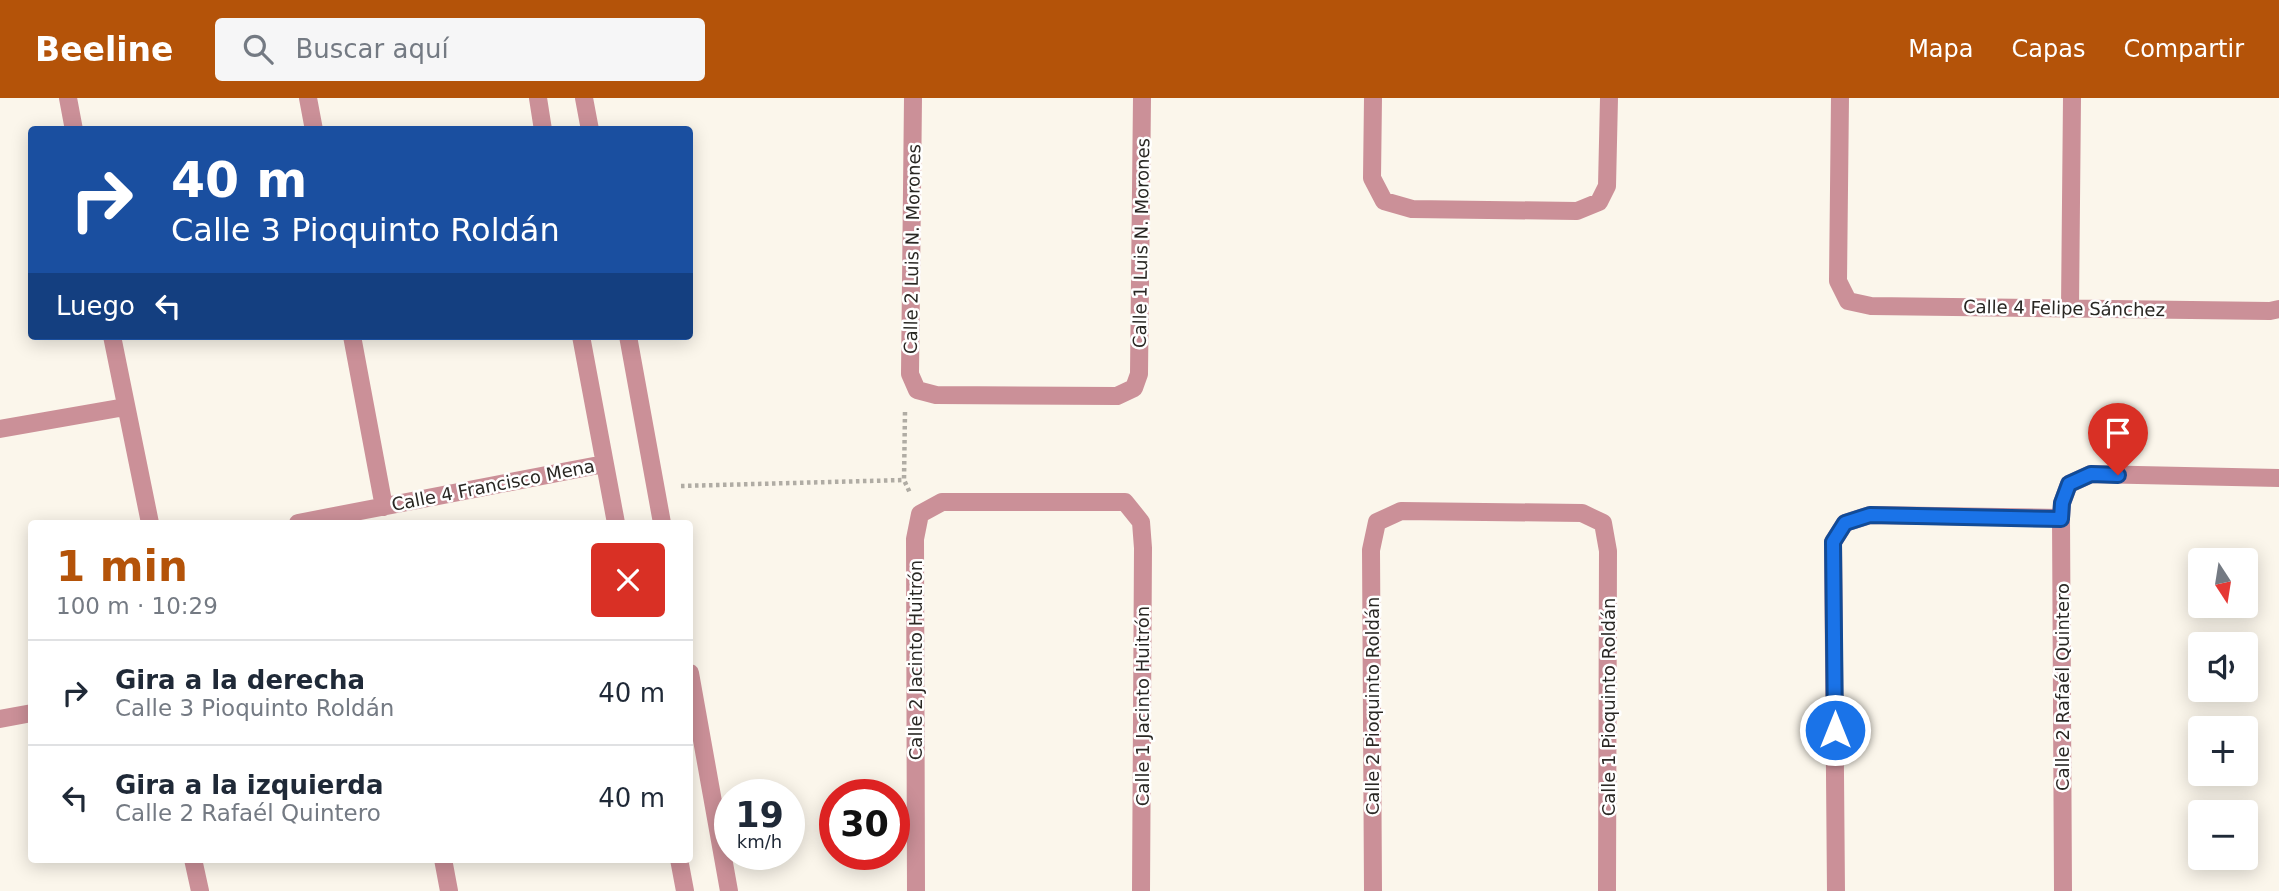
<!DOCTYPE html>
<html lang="es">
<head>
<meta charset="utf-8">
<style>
  body { margin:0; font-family:"DejaVu Sans",sans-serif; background:#f6f6f7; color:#1f2937; height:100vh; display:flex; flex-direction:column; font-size:26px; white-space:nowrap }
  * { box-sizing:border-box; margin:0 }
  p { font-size:23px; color:#747a83 }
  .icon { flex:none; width:38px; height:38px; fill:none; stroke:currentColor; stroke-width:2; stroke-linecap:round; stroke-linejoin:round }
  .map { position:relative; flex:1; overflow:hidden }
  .side { position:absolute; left:28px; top:422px; width:665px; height:343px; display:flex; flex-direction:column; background:#fff; border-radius:7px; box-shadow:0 4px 18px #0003 }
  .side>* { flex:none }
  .banner { position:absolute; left:28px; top:28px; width:665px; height:214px; border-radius:7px; box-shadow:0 4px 18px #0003; background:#1a4fa0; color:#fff; overflow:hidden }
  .needle { width:46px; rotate:168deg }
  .tools { position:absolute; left:2188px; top:450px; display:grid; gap:14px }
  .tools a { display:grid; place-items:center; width:70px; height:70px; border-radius:7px; background:#fff; box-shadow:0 4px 18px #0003; font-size:35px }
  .speed { position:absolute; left:714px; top:681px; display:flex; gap:14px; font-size:35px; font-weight:700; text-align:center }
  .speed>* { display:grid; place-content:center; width:91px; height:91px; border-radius:50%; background:#fff; box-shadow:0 4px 18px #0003; line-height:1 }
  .speed small { font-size:18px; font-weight:400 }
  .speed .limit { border:10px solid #d22; background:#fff; color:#111 }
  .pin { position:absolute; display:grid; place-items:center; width:60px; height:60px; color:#fff; margin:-72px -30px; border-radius:50% 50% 50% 0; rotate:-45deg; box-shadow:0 0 7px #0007 }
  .pin .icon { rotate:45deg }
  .me { position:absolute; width:77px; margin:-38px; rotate:0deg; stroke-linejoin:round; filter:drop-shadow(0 0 5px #0008) }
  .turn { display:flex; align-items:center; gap:24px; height:147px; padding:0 28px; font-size:32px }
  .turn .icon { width:91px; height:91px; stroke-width:2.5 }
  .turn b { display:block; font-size:49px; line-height:60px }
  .then { display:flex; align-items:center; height:66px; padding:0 28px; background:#0003; gap:14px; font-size:26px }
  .round { display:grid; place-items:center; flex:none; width:74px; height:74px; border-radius:7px; background:#f6f6f7 }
  .overview { display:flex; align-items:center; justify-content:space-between; height:119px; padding:0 28px }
  h1 { font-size:42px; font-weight:700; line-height:52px; color:#b45309 }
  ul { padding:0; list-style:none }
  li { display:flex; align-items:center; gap:21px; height:105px; padding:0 28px; border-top:2px solid #e0e1e3 }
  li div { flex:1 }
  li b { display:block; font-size:26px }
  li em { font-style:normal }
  header { display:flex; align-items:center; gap:42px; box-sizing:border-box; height:98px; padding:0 35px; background:#b45309; color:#fff }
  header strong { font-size:33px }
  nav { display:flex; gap:38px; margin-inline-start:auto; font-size:24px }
  .search { width:490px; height:63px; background:#f6f6f7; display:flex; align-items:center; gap:18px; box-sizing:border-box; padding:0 24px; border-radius:7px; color:#747a83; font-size:26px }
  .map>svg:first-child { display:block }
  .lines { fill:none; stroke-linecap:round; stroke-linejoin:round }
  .path { stroke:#b0aca4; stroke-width:4.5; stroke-dasharray:3.5 3.5; stroke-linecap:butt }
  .minor { stroke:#cb9098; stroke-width:18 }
  .route-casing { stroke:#114b97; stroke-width:18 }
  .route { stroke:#1a73e8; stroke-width:12 }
  .labels { text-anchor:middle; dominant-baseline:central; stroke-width:5; stroke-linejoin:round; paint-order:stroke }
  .street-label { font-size:18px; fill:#292723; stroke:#fff }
</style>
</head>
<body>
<header>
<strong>Beeline</strong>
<div class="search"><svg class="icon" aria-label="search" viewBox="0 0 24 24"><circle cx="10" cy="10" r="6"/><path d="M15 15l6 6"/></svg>Buscar aquí</div>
<nav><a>Mapa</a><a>Capas</a><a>Compartir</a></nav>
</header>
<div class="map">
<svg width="2279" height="793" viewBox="0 0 2279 793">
  <rect width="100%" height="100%" fill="#fbf6eb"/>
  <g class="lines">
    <path class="path" d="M905 314 904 382 910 395
      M681 388 904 382"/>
    <path class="minor" d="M68 0 74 32
      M308 0 314 32
      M538 0 543 32
      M584 0 590 32
      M913 0 910 276 917 292 936 297 1117 298 1134 290 1139 276 1142 0
      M1373 0 1372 80 1384 103 1412 111 1577 113 1599 104 1607 88 1609 0
      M1840 0 1838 183 1848 203 1871 208 2270 213 2279 211
      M2070 210 2072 0
      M112 238 150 425
      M352 238 384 409
      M581 238 616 425
      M628 238 662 425
      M0 331 125 309
      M298 425 604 366
      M690 575 729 793
      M0 621 32 615
      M193 761 200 793
      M443 761 449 793
      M679 761 685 793
      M916 793 915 441 920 416 942 404H1125L1141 424 1143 450 1141 793
      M1373 793 1371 452 1377 424 1401 413 1582 415 1603 425 1608 453 1607 793
      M1836 793 1833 444 1845 425 1870 417 2061 420
      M2063 793 2061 420 2062 405 2069 386 2091 376 2279 380"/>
  </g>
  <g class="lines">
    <g class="route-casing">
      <path id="route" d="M1835 632 1833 444 1845 425 1870 417 2061 421 2062 405 2069 386 2091 376 2118 377"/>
    </g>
    <use href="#route" class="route"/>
  </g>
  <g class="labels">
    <g class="street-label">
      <text transform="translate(1141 145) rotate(-89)">Calle 1 Luis N. Morones</text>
      <text transform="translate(912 151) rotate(-89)">Calle 2 Luis N. Morones</text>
      <text transform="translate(2064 210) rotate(1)">Calle 4 Felipe Sánchez</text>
      <text transform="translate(493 387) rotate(-11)">Calle 4 Francisco Mena</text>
      <text transform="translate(915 562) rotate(-90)">Calle 2 Jacinto Huitrón</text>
      <text transform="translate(2062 589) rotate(-90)">Calle 2 Rafaél Quintero</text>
      <text transform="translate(1142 608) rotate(-90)">Calle 1 Jacinto Huitrón</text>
      <text transform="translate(1372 608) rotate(-90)">Calle 2 Pioquinto Roldán</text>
      <text transform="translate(1608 609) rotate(-90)">Calle 1 Pioquinto Roldán</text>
    </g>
  </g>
</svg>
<div class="tools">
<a><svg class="needle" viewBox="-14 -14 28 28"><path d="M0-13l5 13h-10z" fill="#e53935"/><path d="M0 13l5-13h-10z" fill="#747a83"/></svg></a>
<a><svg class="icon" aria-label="sound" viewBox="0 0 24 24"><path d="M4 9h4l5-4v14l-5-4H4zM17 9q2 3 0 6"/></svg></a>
<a>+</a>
<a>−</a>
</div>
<div class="speed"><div>19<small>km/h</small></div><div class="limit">30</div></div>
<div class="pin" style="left:2118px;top:377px;background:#d93025"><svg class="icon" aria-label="arrive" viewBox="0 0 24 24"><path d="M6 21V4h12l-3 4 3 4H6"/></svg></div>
<svg class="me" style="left:1835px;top:632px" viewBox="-20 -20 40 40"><circle r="17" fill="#1a73e8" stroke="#fff" stroke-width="3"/><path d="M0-11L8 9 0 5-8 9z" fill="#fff"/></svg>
<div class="banner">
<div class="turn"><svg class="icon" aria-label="right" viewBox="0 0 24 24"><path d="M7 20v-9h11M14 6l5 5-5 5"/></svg><div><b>40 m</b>Calle 3 Pioquinto Roldán</div></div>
<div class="then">Luego<svg class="icon" aria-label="left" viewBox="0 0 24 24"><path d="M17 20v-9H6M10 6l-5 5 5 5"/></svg></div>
</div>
<section class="side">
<div class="overview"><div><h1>1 min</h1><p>100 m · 10:29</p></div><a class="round" style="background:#d93025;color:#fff"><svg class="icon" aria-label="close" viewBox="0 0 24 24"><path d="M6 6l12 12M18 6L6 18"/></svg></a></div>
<ul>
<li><svg class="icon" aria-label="right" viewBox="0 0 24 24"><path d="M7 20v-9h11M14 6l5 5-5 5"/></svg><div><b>Gira a la derecha</b><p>Calle 3 Pioquinto Roldán</p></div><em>40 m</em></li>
<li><svg class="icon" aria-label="left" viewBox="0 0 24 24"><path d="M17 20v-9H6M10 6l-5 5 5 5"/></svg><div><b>Gira a la izquierda</b><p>Calle 2 Rafaél Quintero</p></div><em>40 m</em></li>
</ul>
</section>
</div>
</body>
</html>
